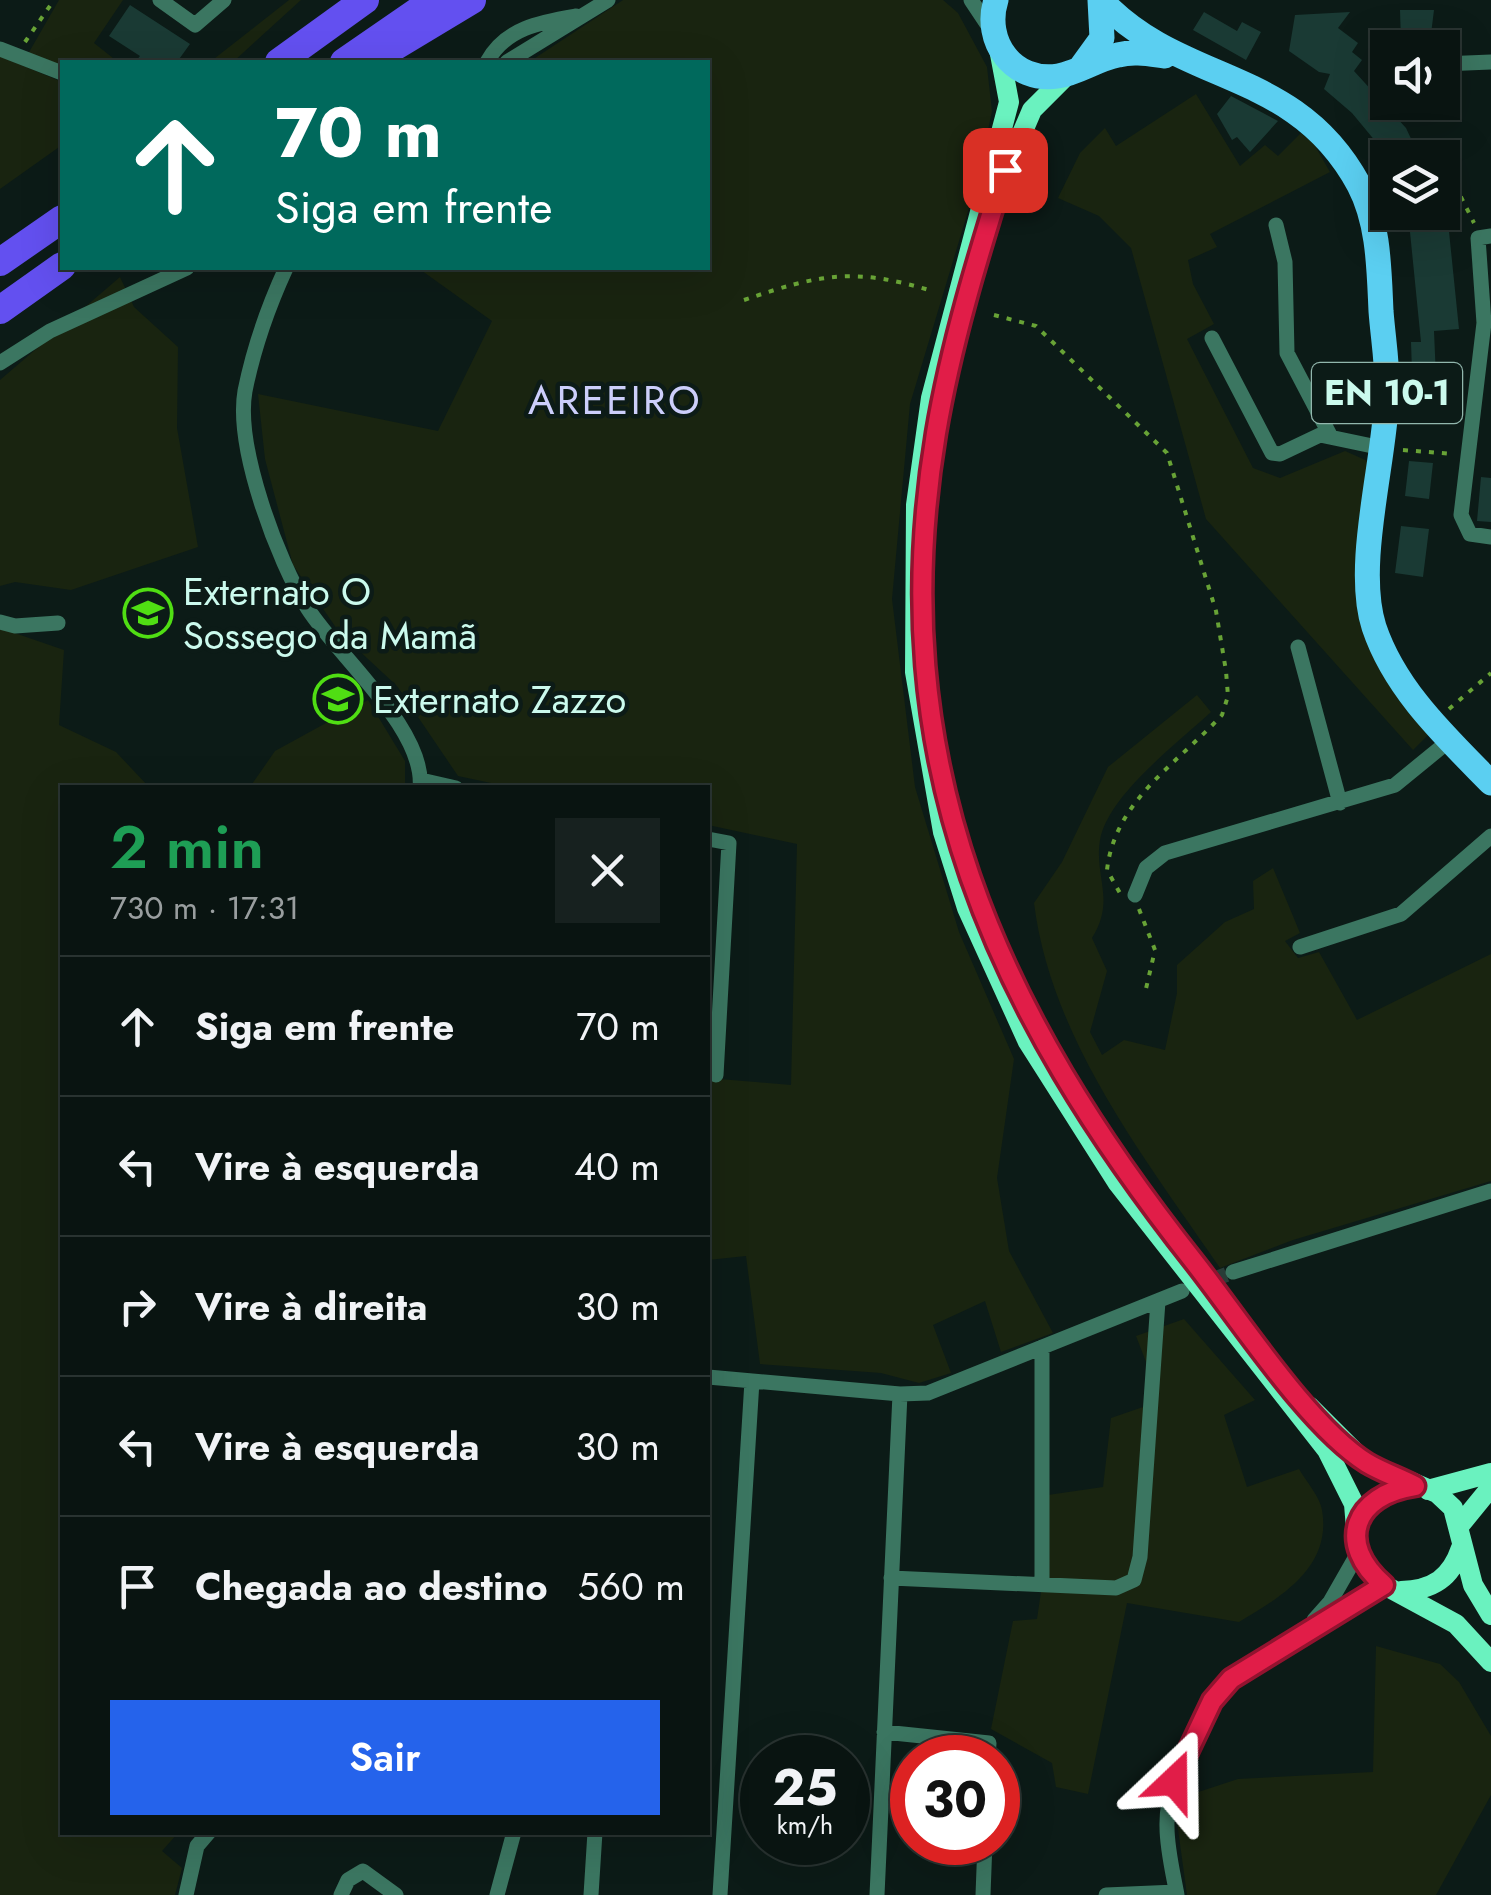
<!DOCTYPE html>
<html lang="pt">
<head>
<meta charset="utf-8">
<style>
  body { margin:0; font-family:Jost,sans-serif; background:#17211f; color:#f1f3f6; height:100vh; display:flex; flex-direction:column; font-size:38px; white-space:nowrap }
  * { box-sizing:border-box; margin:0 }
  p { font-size:32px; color:#999e9f }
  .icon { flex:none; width:55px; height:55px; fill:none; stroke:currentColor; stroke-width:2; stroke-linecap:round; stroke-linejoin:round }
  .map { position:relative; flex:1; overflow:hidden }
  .panel { position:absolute; left:60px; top:785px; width:650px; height:1050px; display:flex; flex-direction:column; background:#091411; border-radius:0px; box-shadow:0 10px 40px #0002,0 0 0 2px #293331 }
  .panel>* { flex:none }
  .banner { position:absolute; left:60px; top:60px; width:650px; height:210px; border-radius:0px; box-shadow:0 10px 40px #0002,0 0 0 2px #293331; background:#00695c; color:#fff; overflow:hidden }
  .buttons { position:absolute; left:1370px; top:30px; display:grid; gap:20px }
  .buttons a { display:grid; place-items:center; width:90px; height:90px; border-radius:0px; background:#091411; box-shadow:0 10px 40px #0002,0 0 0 2px #293331; font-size:50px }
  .speed { position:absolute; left:740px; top:1735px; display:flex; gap:20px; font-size:50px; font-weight:700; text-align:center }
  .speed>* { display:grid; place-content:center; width:130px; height:130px; border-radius:50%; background:#091411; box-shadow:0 10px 40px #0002,0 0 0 2px #293331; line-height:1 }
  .speed small { font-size:25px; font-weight:400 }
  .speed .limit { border:15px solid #d22; background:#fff; color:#111 }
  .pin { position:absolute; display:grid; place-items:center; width:85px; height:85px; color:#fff; margin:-42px; border-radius:20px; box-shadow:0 5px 15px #0006 }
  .me { position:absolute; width:110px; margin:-55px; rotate:23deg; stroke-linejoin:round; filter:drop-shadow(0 0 8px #0008) }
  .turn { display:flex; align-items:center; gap:35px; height:210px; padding:0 50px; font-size:45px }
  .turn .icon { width:130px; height:130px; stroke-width:2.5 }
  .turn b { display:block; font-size:70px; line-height:85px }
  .round { display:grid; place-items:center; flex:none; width:105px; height:105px; border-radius:0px; background:#17211f }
  .overview { display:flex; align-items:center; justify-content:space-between; height:170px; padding:0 50px }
  h1 { font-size:60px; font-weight:600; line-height:75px; color:#1e9e55 }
  .button { display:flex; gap:20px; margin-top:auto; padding:20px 50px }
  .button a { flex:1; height:115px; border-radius:0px; background:#2563eb; color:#fff; font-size:40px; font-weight:600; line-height:115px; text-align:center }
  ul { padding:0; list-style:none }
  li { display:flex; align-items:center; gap:30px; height:140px; padding:0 50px; border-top:2px solid #293331 }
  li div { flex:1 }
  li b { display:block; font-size:38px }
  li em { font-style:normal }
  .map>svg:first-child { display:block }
  .green { fill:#192410 }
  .building { fill:#1a3a34 }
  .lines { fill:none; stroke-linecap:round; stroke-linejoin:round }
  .street-tunnel { stroke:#293c37; stroke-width:15; stroke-dasharray:15 8; stroke-linecap:butt }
  .path { stroke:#68a336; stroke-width:4; stroke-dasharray:5 8; stroke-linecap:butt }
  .street { stroke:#3b7661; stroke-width:15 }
  .secondary { stroke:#6af2bf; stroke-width:20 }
  .primary { stroke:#5bcff1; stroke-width:25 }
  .highway { stroke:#6350f0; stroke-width:28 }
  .route-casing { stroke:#92132f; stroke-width:25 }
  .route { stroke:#e11d48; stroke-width:18 }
  .labels { text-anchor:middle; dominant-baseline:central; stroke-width:9; stroke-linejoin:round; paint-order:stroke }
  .shield { fill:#0c1b17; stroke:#92b7ad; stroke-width:2.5 }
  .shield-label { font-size:35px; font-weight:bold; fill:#cbfaed }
  .poi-label { font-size:38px; fill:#cbfaed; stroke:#0c1b17; text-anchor:start }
  .neighbourhood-label { font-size:40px; letter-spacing:2.5px; fill:#cccefb; stroke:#0c1b17 }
</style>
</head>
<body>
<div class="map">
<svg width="1491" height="1895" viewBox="0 0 1491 1895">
  <rect width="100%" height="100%" fill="#0c1b17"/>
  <path class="green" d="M59 0H123L94 43 118 62H62V69L28 54Z
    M289 0H301L233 62H210Z
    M623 0H943L958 13 987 67 992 111 978 178 910 404 892 599 915 787 959 932 1014 1059 997 1178 1009 1251 1053 1333 1001 1352 985 1301 933 1325 951 1373 919 1383 881 1373 760 1364 746 1256 708 1260V1078L791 1085 797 844 708 825V788H515L458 776 397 686 339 632 293 565 265 459 258 394 438 431 492 321 418 268H708V62H529Z
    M0 56 62 82V145L0 189Z
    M1196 94 1240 166 1265 145 1278 156 1301 133 1314 144 1330 172 1210 234 1217 247 1188 260 1193 284 1214 324 1187 339 1253 468 1280 478 1345 451 1372 463 1356 582 1430 733 1413 750 1206 519 1131 248 1099 216 1058 198 1080 153 1105 128 1116 146Z
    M120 277 134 307 178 347 177 428 198 547 71 590 15 582 0 586V380Z
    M0 628 64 650 59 725 116 752 149 787 62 788V1832L178 1833 162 1851 182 1868 175 1895H0Z
    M1197 695 1211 712C1179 742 1108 795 1100 840 1094 877 1116 900 1092 938L1107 971 1090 1032 1102 1055 1124 1040 1165 1050 1177 993V965L1225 922 1254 909 1253 881 1273 868 1300 933 1285 941 1298 958 1319 952 1357 1020 1491 954V1181L1293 1240 1220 1268C1144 1157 1051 1039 1034 903L1062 862 1108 767Z
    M368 700 405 761V787H250L275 751Z
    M1184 1319 1255 1400 1224 1415 1247 1487 1299 1469C1306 1481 1320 1497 1322 1510 1332 1567 1281 1597 1239 1622L1127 1603 1088 1794 1056 1787 1052 1763 991 1729 1013 1621 1037 1619 1042 1585 1041 1496 1103 1487 1111 1418 1143 1407 1153 1380 1136 1336Z
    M1376 1646 1440 1664 1459 1682 1491 1736V1795L1436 1895H1187L1174 1800 1238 1779 1373 1772Z"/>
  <path class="building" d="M130 5 190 44 177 62H135L140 56 109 36Z
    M1400 10H1434L1430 42H1401Z
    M1204 12 1237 31 1242 22 1261 32 1246 60 1193 30Z
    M1350 12 1338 28 1358 43 1352 52 1362 60 1354 71 1406 128 1420 158H1379L1372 144 1376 142 1352 113 1324 89 1330 74 1319 72 1289 51 1295 15Z
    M1231 96 1278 121 1250 152 1237 137 1232 140 1217 114Z
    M1408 212H1447L1459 329 1434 331 1436 378 1425 379 1424 371 1412 372 1411 342H1421Z
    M1409 461 1433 463 1429 499 1405 496Z
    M1481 477 1491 478V522L1477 521Z
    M1401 526 1429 529 1423 577 1395 573Z"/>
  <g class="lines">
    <path class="street-tunnel" d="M1191 1288 1233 1272"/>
    <path class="path" d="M25 42 54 0
      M1442 185H1455L1474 223
      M744 300C820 274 855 267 932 291
      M994 315 1036 326 1167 453 1216 611 1226 671 1228 696 1222 715C1177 764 1115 800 1107 870L1121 895
      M1406 384 1462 382
      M1403 450 1453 454
      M1449 709 1491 673
      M1139 909 1155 950 1145 993"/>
    <path class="street" d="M160 0 195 25 224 0
      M971 0 991 30
      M1379 36 1388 48
      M0 49 62 73
      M487 62C505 28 541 22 576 16
      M507 62 608 0
      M1442 64 1491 62
      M1276 225 1285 262 1287 353 1331 437
      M1491 236 1478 238 1484 323 1461 515 1470 534 1491 537
      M286 268C269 305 253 351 245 391 235 447 278 562 308 609 338 656 426 730 420 788
      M1212 338 1272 453 1280 454 1320 435 1382 448
      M0 363 50 331 187 268
      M0 622 15 626 58 623
      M1298 647 1340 803
      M421 780 456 788
      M708 839 729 843 716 1075
      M1135 895 1146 868 1165 853 1395 785 1450 740
      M1300 947 1401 914 1491 836
      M1233 1272 1491 1191
      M1042 1347V1585
      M708 1377 900 1394 928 1393 1182 1291
      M891 1578 1116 1588 1134 1580 1140 1557 1158 1301
      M1314 1620 1330 1602 1358 1553
      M884 1732 989 1743 988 1758
      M186 1895 197 1846 209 1832
      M341 1895 348 1880 363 1871 396 1895
      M497 1895 514 1832
      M591 1895 595 1832
      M720 1895 752 1381
      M877 1895 900 1394
      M983 1895 985 1842
      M1106 1895 1176 1892
      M1177 1895C1173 1873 1167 1849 1167 1827 1166 1796 1178 1766 1192 1739 1236 1654 1304 1632 1384 1585"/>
    <path class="secondary" d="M999 49 1009 102 931 398 916 505 915 672 943 832 967 908 1028 1042 1117 1182 1327 1450 1354 1504 1358 1553 1367 1570 1384 1585 1456 1624 1491 1662
      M1002 180 1032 110 1068 74
      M1309 1406 1365 1462 1437 1493 1453 1508 1473 1585 1491 1615
      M1428 1490 1491 1473
      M1359 1521C1373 1496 1387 1490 1415 1486
      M1460 1525 1491 1487
      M1401 1591C1433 1590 1451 1578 1461 1548"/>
    <path class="primary" d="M996 0C983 41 1013 83 1058 76 1078 73 1097 59 1118 55 1134 51 1149 54 1165 56
      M1101 0C1182 87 1295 66 1359 185 1379 223 1379 269 1381 311 1383 338 1388 366 1387 394 1385 461 1354 565 1374 627 1395 690 1446 737 1491 783
      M1081 67 1102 38 1100 0"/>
    <path class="highway" d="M279 62 365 0
      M344 62 434 0
      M369 62 472 0
      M0 262 62 219
      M0 310 62 266"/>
  </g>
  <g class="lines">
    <g class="route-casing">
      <path id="route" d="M1005 170C978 256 951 344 936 433 881 762 996 1011 1195 1263 1239 1319 1309 1427 1367 1463 1382 1472 1400 1478 1415 1486 1354 1495 1335 1543 1384 1585L1231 1679 1212 1701 1174 1781"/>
    </g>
    <use href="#route" class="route"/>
  </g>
  <defs>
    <g id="school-ring" transform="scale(2.5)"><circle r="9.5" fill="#0c1b17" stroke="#50de13" stroke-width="1.5"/><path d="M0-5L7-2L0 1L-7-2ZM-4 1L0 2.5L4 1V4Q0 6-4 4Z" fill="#50de13"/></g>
  </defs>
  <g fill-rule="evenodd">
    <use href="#school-ring" x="148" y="613"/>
    <use href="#school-ring" x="338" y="699"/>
  </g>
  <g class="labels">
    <rect class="shield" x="1312" y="363" width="150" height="60" rx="8"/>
    <g class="shield-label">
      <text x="1387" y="393">EN 10-1</text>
    </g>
    <g class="poi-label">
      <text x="183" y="591">Externato O<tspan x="183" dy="44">Sossego da Mamã</tspan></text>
      <text x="373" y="699">Externato Zazzo</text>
    </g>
    <g class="neighbourhood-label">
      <text x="615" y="400">AREEIRO</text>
    </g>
  </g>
</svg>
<div class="buttons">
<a><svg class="icon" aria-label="sound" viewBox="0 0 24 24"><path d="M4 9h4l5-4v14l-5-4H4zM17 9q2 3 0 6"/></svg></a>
<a><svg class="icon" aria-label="layers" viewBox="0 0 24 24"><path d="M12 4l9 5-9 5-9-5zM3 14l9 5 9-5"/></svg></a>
</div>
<div class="speed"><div>25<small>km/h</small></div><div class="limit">30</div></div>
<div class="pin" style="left:1005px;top:170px;background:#d93025"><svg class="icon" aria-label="arrive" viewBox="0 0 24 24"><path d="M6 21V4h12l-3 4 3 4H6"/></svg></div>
<svg class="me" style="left:1174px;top:1781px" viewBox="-20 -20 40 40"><path d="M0-17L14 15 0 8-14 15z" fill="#e11d48" stroke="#fff" stroke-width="4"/></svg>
<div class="banner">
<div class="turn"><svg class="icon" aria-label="ahead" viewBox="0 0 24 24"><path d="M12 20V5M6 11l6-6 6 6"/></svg><div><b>70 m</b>Siga em frente</div></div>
</div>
<section class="panel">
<div class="overview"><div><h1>2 min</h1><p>730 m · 17:31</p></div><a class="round"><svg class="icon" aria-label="close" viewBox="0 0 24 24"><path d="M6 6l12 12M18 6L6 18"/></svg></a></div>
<ul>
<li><svg class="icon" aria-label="ahead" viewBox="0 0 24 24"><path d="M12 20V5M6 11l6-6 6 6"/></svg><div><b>Siga em frente</b></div><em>70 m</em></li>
<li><svg class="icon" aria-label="left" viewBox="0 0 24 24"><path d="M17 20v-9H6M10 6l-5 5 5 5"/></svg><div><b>Vire à esquerda</b></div><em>40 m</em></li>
<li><svg class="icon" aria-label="right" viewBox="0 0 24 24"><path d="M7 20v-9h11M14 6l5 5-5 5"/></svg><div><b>Vire à direita</b></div><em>30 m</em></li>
<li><svg class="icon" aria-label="left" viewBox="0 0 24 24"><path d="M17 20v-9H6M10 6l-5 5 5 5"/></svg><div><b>Vire à esquerda</b></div><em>30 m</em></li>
<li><svg class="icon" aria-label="arrive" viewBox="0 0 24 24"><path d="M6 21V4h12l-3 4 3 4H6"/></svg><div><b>Chegada ao destino</b></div><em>560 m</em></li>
</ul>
<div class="button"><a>Sair</a></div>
</section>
</div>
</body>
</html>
